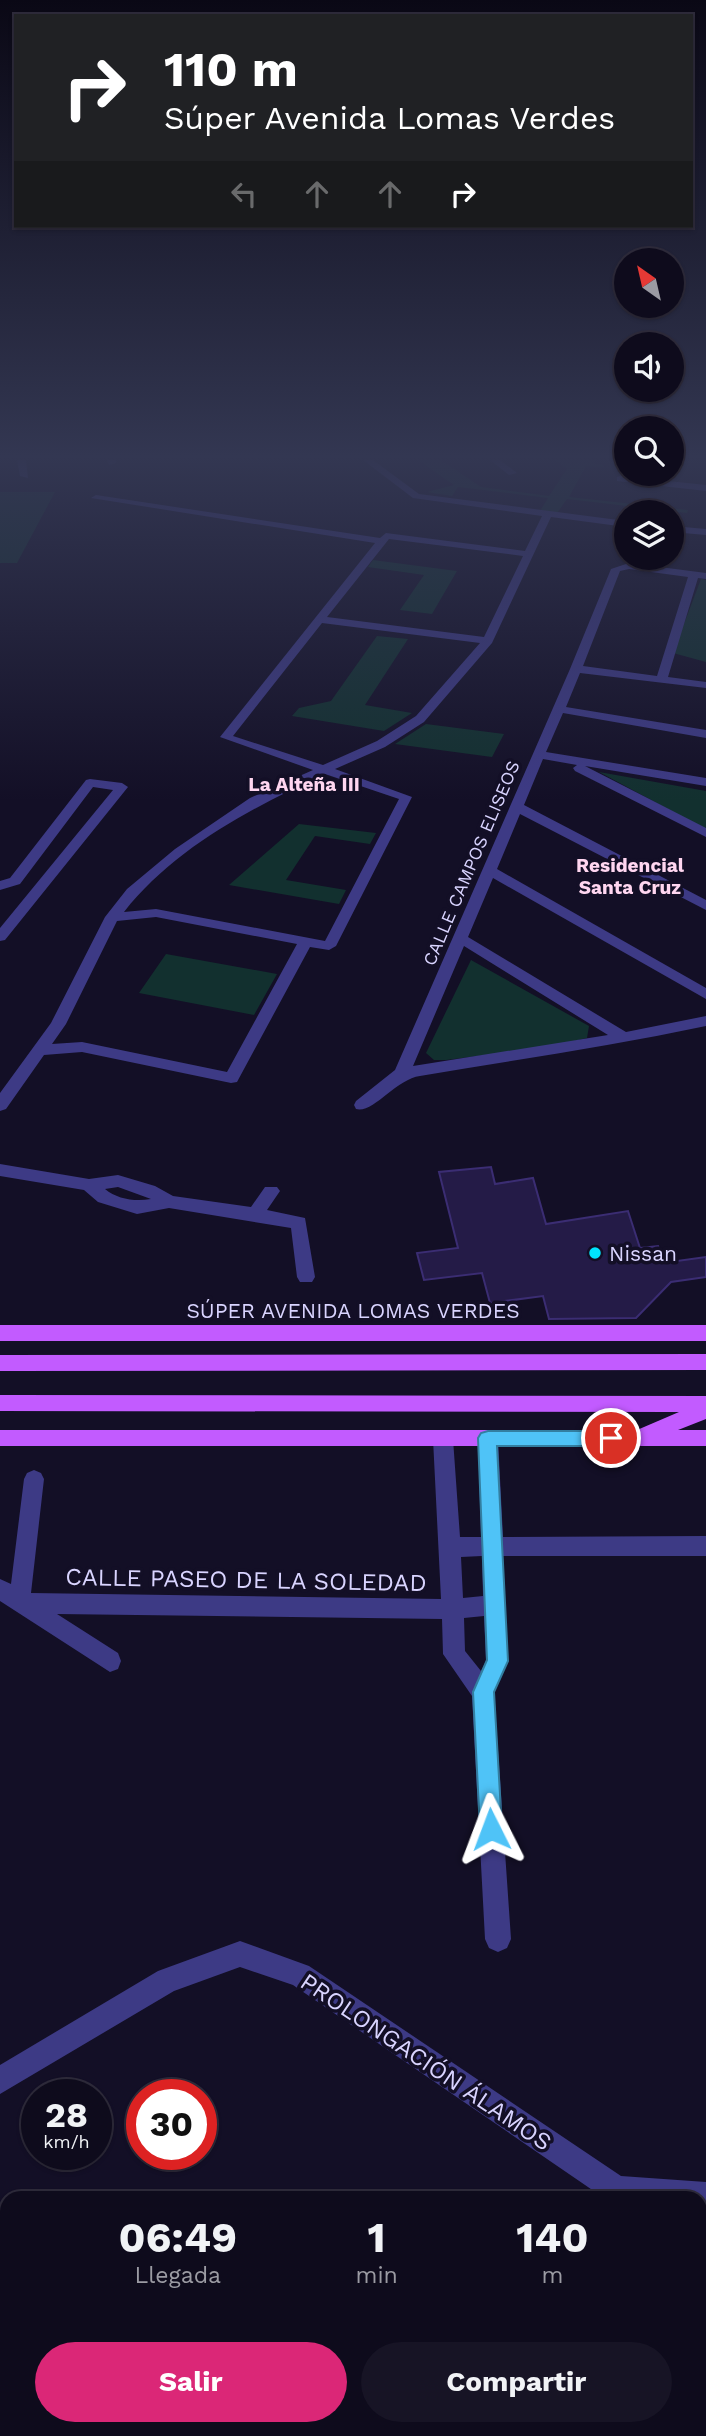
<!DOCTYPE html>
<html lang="es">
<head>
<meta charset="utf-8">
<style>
  body { margin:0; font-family:"Work Sans",sans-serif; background:#171425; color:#f1f3f6; height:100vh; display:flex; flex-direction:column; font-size:26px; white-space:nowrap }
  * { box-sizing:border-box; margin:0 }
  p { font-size:23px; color:#9b9ba3 }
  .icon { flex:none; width:38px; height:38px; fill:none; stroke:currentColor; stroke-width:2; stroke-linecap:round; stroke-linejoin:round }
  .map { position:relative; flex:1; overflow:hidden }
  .side { position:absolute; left:0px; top:2191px; width:707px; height:245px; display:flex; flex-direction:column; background:#0e0b1c; border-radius:21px 21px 0 0; box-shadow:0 2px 5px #0004,0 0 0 2px #2e2b3b }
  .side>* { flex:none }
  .top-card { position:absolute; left:14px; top:14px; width:679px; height:214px; border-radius:0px; box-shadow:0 2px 5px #0004,0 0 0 2px #2e2b3b; background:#202124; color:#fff; overflow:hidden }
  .needle { width:46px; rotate:326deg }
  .buttons { position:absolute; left:614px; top:248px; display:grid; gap:14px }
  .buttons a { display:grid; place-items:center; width:70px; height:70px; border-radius:50%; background:#0e0b1c; box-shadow:0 2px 5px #0004,0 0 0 2px #2e2b3b; font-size:35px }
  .speed { position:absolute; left:21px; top:2079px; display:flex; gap:14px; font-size:35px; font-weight:700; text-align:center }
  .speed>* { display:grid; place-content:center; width:91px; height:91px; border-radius:50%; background:#0e0b1c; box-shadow:0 2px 5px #0004,0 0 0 2px #2e2b3b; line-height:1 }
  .speed small { font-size:18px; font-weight:400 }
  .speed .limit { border:10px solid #d22; background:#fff; color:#111 }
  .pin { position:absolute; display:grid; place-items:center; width:60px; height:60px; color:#fff; margin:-30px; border:4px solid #fff; border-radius:50%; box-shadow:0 2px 7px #0007 }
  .me { position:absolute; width:77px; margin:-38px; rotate:357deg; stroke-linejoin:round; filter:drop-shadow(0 0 5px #0008) }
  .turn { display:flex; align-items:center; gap:24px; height:147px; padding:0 35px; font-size:32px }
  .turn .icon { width:91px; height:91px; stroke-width:2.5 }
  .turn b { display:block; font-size:49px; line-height:60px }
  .lanes { display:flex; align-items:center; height:66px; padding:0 35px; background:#0003; justify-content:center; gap:35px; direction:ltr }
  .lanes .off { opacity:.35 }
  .eta { display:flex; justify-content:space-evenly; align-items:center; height:119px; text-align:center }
  .eta b { font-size:42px; font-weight:700; line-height:49px }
  .button { display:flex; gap:14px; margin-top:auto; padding:14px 35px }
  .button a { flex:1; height:80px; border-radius:42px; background:#db2777; color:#fff; font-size:28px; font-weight:700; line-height:80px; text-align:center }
  .button a+a { background:#171425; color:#f1f3f6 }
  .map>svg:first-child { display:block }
  .green { fill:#12302f }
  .building { fill:#241b47; stroke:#3b2d73; stroke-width:2 }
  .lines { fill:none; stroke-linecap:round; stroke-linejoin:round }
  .minor { fill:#3d3a85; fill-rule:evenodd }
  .major { fill:#c25bff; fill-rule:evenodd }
  .route { fill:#4fc3f7; stroke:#337fa1; stroke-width:2 }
  .poi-dot { fill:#00e5ff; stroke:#130f26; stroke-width:2.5 }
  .labels { text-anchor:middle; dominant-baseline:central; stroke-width:7; stroke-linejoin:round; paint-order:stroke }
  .far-street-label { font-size:18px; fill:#d9d4ff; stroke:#130f26 }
  .far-neighbourhood-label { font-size:19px; font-weight:bold; fill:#ffd6f0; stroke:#130f26 }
  .poi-label { font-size:21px; fill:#d9d4ff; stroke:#130f26; text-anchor:start }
  .street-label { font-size:21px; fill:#d9d4ff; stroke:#130f26 }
  .near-street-label { font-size:24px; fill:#d9d4ff; stroke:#130f26 }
</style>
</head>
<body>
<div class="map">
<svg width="706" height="2436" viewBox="0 0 706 2436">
  <rect width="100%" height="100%" fill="#130f26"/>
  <path class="green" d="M418 460H441L481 487 549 496 567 469 555 460H596L594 464 604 465 603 467 586 466 569 497 688 510 687 513 567 499 555 516 538 514 548 498 458 487 452 496 427 492 454 485Z
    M0 492H55L17 563H0Z
    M373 560 457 571 432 614 400 610 424 575 368 567Z
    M701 579 706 580V662L673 653Z
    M377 636 408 639 365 705 412 713 384 731 292 716 299 708 331 701Z
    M426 724 504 734 492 757 395 744Z
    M599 772 706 791V830L696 824Z
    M299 824 376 833 370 844 315 836 286 880 346 890 339 904 229 885Z
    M166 954 277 974 254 1015 139 993Z
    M471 960 589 1026 587 1038 549 1047 446 1060H434L426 1053Z"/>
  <path class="building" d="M491 1167 495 1184 533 1178 546 1224 628 1211 640 1248 658 1246 663 1263 706 1257V1277L671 1282 636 1318 549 1319 543 1296 490 1303 482 1273 424 1280 417 1253 458 1248 439 1172Z"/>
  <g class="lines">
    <path class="minor" d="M17 460H26L28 478 20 476Z
      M107 460H116V463L109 465Z
      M363 460H373L419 494 626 521V527L551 517 492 643 424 722 385 747 335 769 412 797 336 946 329 950 310 947 237 1082 231 1083 82 1052 44 1055 6 1109 0 1111V1093L51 1023 105 917 127 889 175 849 250 798 313 770 220 737 375 543 91 498 96 495 380 538 386 533 525 551 542 516 413 498ZM389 539 523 556 484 637 327 617ZM322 623 480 643 416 716 377 741 323 765 233 736ZM325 774 399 799 325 941 156 909 124 912C174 848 253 807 325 774ZM156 917 297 944 227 1072 82 1042 52 1044 66 1024 117 921Z
      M490 460H500L517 473 509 475Z
      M620 476 706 485V491L617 481V477Z
      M672 526 706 529V535L672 532Z
      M629 563 706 573V579L698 578 668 677 706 682V688L580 673 566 707 706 730V738L563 713 546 752 706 778V786L585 766 706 828V837L575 771 573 768 577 765 543 759 524 805 706 900V910L520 814 497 869 706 988V999L493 878 468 937 626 1032 706 1016V1026C611 1046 516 1060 420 1076 396 1079 373 1114 356 1109L354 1105 356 1101 395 1070 570 669 611 569ZM629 569 688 577 657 676 583 666 620 571ZM464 946 608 1035 413 1066Z
      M90 779 122 783 128 787 5 940 0 941V928L113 790 93 787 20 884 0 890V881L10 878 86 780Z
      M0 1164 89 1179 118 1175 155 1186 173 1196 251 1207 265 1187H277L280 1191 267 1210 305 1218 315 1277 312 1282H300L297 1277 291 1228 169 1208 137 1214 98 1202 84 1190 0 1176ZM118 1187 151 1199C135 1202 117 1199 105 1189Z
      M443 1431 450 1433 453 1439 460 1537H481L478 1439 481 1433 488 1431 495 1433 498 1439 503 1537 706 1536V1556H503L508 1661 494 1692 511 1939 507 1948 498 1952 489 1948 485 1939 472 1696 443 1654 442 1619 57 1614 118 1653 121 1661 118 1669 110 1672 0 1601V1579L11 1584 24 1479 27 1473 34 1470 41 1473 44 1479 31 1593 441 1599 433 1439 436 1433ZM482 1556 483 1596 463 1598 461 1557ZM484 1616 486 1661 481 1671 465 1651 464 1618Z
      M240 1941 309 1966 621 2176 706 2182V2210H700V2198H604L293 1985 240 1967 174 1991 0 2094V2065L158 1971Z
      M498 2429H531L528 2436H495Z"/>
    <path class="major" d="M0 1325H706V1341H0Z
      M706 1354V1370L0 1371V1355Z
      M0 1395 706 1396V1419L678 1430H706V1446H0V1430H637L679 1412 0 1411Z"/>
  </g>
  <linearGradient id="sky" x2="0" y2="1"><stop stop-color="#0a0815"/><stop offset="0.57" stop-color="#333752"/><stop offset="1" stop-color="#333752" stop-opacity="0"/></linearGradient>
  <rect width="706" height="801" fill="url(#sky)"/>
  <path class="route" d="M488 1431H611L617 1433 620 1438 617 1444 611 1446H497L508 1661 494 1692 502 1829 499 1837 491 1840 483 1837 480 1829 473 1692 487 1660 478 1438 481 1433Z"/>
  <circle class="poi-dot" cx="595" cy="1253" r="7"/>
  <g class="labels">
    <g class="far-street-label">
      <text transform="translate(471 863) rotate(-67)">CALLE CAMPOS ELISEOS</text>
    </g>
    <g class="far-neighbourhood-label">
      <text x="304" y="784">La Alteña III</text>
      <text x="630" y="865">Residencial<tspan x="630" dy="22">Santa Cruz</tspan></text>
    </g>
    <g class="poi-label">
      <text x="609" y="1253">Nissan</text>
    </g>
    <g class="street-label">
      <text x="353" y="1310">SÚPER AVENIDA LOMAS VERDES</text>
    </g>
    <g class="near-street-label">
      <text transform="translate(246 1580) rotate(1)">CALLE PASEO DE LA SOLEDAD</text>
      <text transform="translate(426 2062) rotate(34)">PROLONGACIÓN ÁLAMOS</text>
    </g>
  </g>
</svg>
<div class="buttons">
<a><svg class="needle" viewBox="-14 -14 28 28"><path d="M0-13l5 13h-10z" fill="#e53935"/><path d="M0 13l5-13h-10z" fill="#9b9ba3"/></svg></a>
<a><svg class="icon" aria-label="sound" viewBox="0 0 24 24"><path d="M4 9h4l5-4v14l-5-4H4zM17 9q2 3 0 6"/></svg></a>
<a><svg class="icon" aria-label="search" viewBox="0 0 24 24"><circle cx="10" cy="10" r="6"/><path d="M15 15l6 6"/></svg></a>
<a><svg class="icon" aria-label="layers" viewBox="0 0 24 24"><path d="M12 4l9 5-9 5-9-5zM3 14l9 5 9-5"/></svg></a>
</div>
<div class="speed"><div>28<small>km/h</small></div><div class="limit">30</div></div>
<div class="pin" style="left:611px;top:1438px;background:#d93025"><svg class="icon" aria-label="arrive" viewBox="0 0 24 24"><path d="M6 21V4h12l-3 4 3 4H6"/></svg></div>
<svg class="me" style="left:491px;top:1829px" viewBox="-20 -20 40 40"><path d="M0-17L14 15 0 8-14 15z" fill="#4fc3f7" stroke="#fff" stroke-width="4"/></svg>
<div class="top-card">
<div class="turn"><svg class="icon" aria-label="right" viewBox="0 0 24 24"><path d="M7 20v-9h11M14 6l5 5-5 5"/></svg><div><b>110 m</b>Súper Avenida Lomas Verdes</div></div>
<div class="lanes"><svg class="icon off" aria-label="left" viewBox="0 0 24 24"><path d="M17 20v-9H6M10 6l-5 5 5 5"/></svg><svg class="icon off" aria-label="ahead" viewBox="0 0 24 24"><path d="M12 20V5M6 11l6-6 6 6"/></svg><svg class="icon off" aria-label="ahead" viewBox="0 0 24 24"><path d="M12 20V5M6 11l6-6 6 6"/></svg><svg class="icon" aria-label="right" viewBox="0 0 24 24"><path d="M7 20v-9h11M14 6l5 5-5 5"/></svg></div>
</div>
<section class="side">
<div class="eta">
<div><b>06:49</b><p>Llegada</p></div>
<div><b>1</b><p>min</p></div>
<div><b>140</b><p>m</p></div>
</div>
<div class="button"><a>Salir</a><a>Compartir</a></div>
</section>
</div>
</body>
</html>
